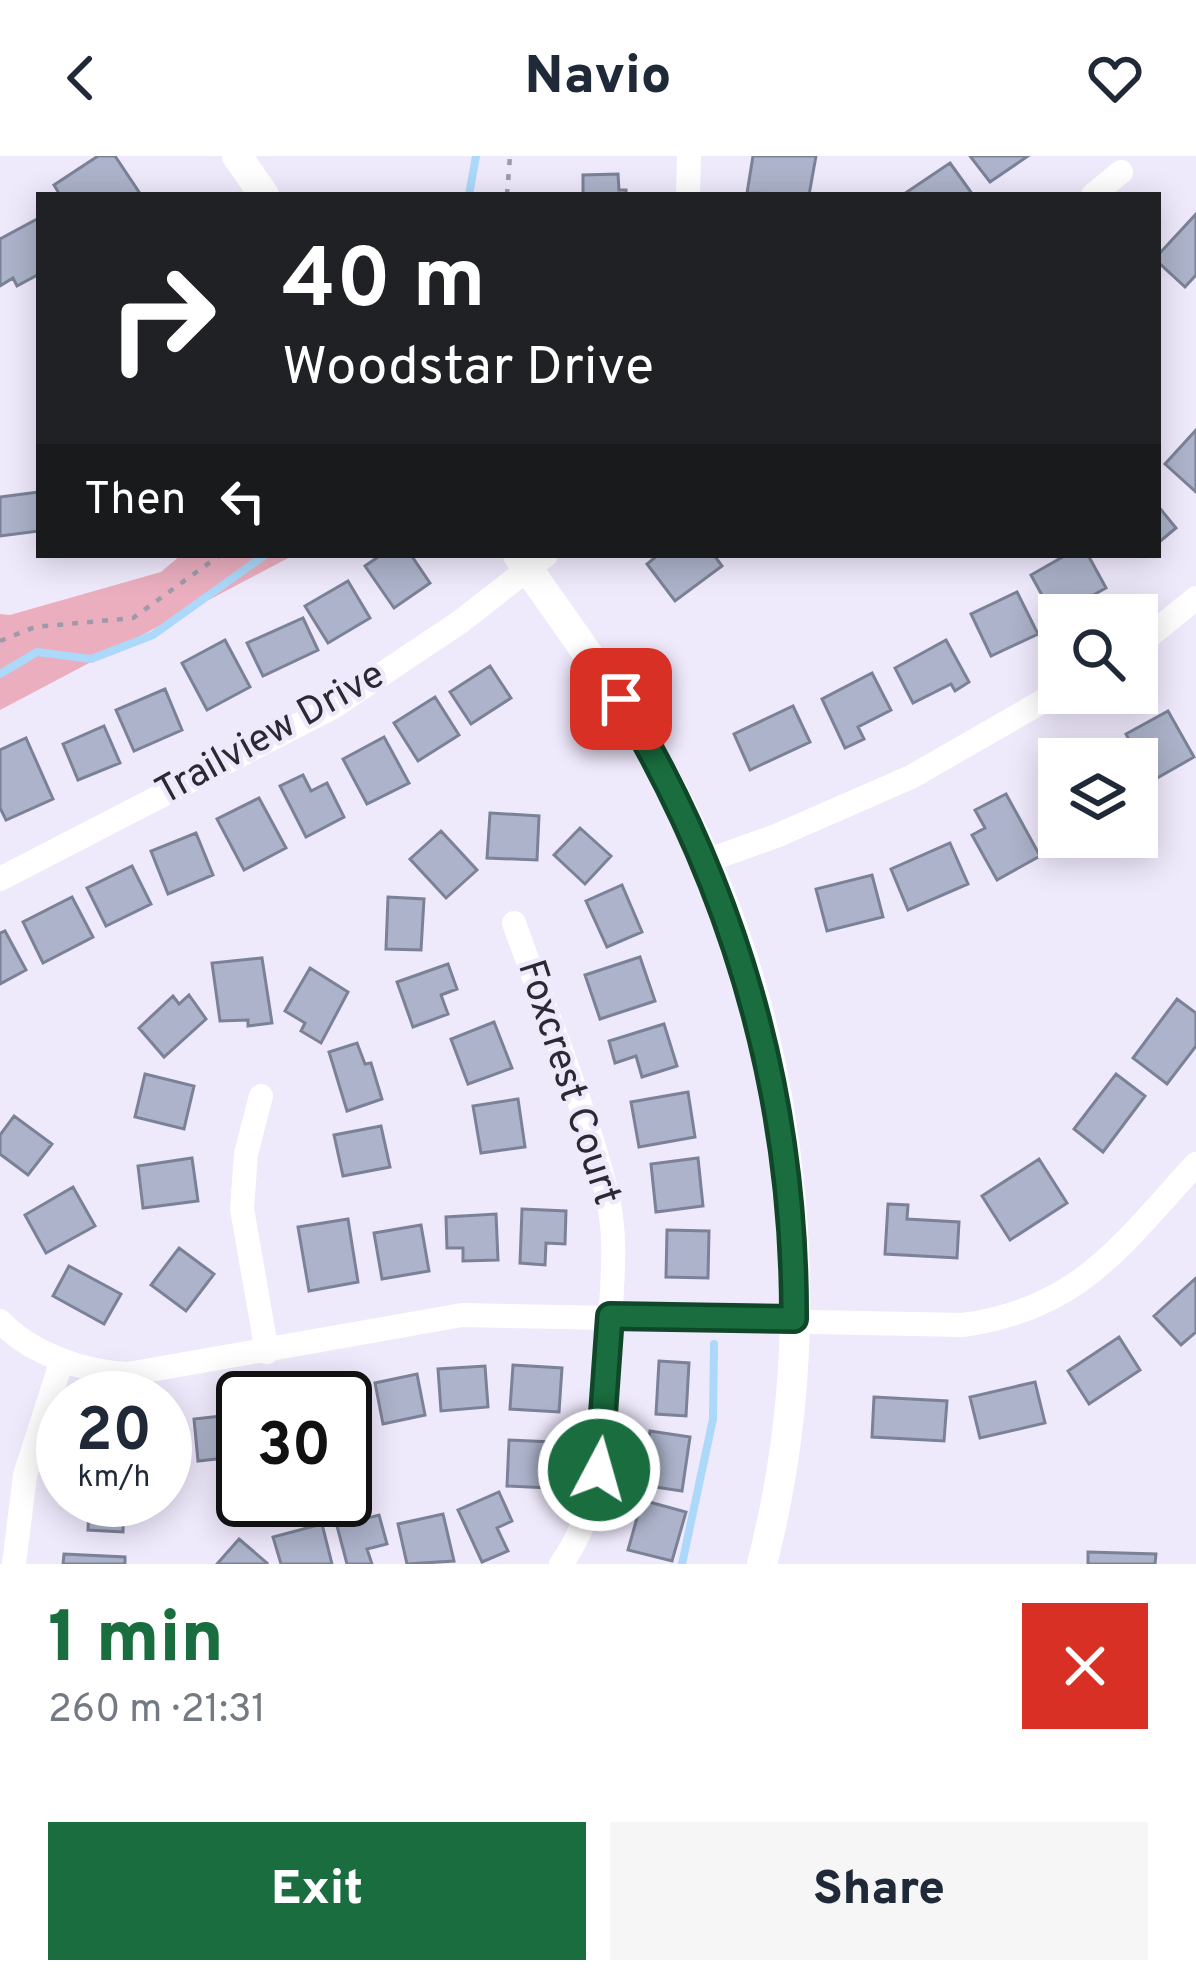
<!DOCTYPE html>
<html lang="en">
<head>
<meta charset="utf-8">
<style>
  body { margin:0; font-family:Overpass,sans-serif; background:#f6f6f7; color:#1f2937; height:100vh; display:flex; flex-direction:column; font-size:45px; white-space:nowrap }
  * { box-sizing:border-box; margin:0 }
  p { font-size:39px; color:#747a83 }
  .icon { flex:none; width:66px; height:66px; fill:none; stroke:currentColor; stroke-width:2; stroke-linecap:round; stroke-linejoin:round }
  .map { position:relative; height:1408px; overflow:hidden }
  .details { display:flex; flex-direction:column; background:#fff; flex:1 }
  .details>* { flex:none }
  .guide { position:absolute; left:36px; top:36px; width:1125px; height:366px; border-radius:0px; box-shadow:0 6px 30px #0003; background:#202124; color:#fff; overflow:hidden }
  .fabs { position:absolute; left:1038px; top:438px; display:grid; gap:24px }
  .fabs a { display:grid; place-items:center; width:120px; height:120px; border-radius:0px; background:#fff; box-shadow:0 6px 30px #0003; font-size:60px }
  .speed { position:absolute; left:36px; top:1215px; display:flex; gap:24px; font-size:60px; font-weight:700; text-align:center }
  .speed>* { display:grid; place-content:center; width:156px; height:156px; border-radius:50%; background:#fff; box-shadow:0 6px 30px #0003; line-height:1 }
  .speed small { font-size:30px; font-weight:400 }
  .speed .limit { border:6px solid #111; border-radius:18px; background:#fff; color:#111 }
  .pin { position:absolute; display:grid; place-items:center; width:102px; height:102px; color:#fff; margin:-51px; border-radius:24px; box-shadow:0 6px 18px #0006 }
  .me { position:absolute; width:132px; margin:-66px; rotate:6deg; stroke-linejoin:round; filter:drop-shadow(0 0 9px #0008) }
  .turn { display:flex; align-items:center; gap:42px; height:252px; padding:0 48px; font-size:54px }
  .turn .icon { width:156px; height:156px; stroke-width:2.5 }
  .turn b { display:block; font-size:84px; line-height:102px }
  .then { display:flex; align-items:center; height:114px; padding:0 48px; background:#0003; gap:24px; font-size:45px }
  .round { display:grid; place-items:center; flex:none; width:126px; height:126px; border-radius:0px; background:#f6f6f7 }
  .overview { display:flex; align-items:center; justify-content:space-between; height:204px; padding:0 48px }
  h1 { font-size:72px; font-weight:800; line-height:90px; color:#196d3f }
  .action { display:flex; gap:24px; margin-top:auto; padding:24px 48px }
  .action a { flex:1; height:138px; border-radius:0px; background:#196d3f; color:#fff; font-size:48px; font-weight:800; line-height:138px; text-align:center }
  .action a+a { background:#f6f6f7; color:#1f2937 }
  header { display:flex; justify-content:space-between; align-items:center; height:156px; padding:0 48px; background:#fff; font-size:54px; font-weight:800 }
  .map>svg:first-child { display:block }
  .green { fill:#eaaebf }
  .lines { fill:none; stroke-linecap:round; stroke-linejoin:round }
  .stream { stroke:#acd8fa; stroke-width:8 }
  .building { fill:#acb3ca; stroke:#7b8297; stroke-width:3 }
  .path { stroke:#9e9aa9; stroke-width:4.5; stroke-dasharray:6 9; stroke-linecap:butt }
  .minor { stroke:#fff; stroke-width:24 }
  .tertiary { stroke:#fff; stroke-width:30 }
  .route-casing { stroke:#104729; stroke-width:30 }
  .route { stroke:#196d3f; stroke-width:21 }
  .labels { text-anchor:middle; dominant-baseline:central; stroke-width:9; stroke-linejoin:round; paint-order:stroke }
  .street-label { font-size:39px; fill:#2c2932; stroke:#efe9fc }
</style>
</head>
<body>
<header><svg class="icon" aria-label="back" viewBox="0 0 24 24"><path d="M15 5l-7 7 7 7"/></svg>Navio<svg class="icon" aria-label="heart" viewBox="0 0 24 24"><path d="M12 20l-8-8c-3-5 5-10 8-4 3-6 11-1 8 4z"/></svg></header>
<div class="map">
<svg width="1196" height="1408" viewBox="0 0 1196 1408">
  <rect width="100%" height="100%" fill="#efe9fc"/>
  <path class="green" d="M181 399H294L0 554V458L10 459 161 416Z"/>
  <g class="lines">
    <path class="stream" d="M469 39 476 0
      M0 518 37 496 91 503 153 479 265 399
      M682 1408 713 1263 714 1188"/>
  </g>
  <path class="building" d="M98 0H115L141 39H60L54 29Z
    M753 0H816L809 39 747 37Z
    M970 0H1028L990 26Z
    M950 7 973 39H905L904 38Z
    M618 18 619 34H626V39H583V19Z
    M1196 58V119L1185 131 1158 106V99Z
    M39 62V118L17 130 13 122 0 130V83Z
    M1196 274V336L1165 308Z
    M39 336V375L0 380V341Z
    M1158 350 1176 372 1158 387Z
    M381 399H411L430 427 394 452 365 410Z
    M658 399H714L722 410 675 445 647 408Z
    M1066 399H1088L1106 432 1054 461 1031 419Z
    M348 425 370 462 328 487 305 450Z
    M1017 436 1038 478 991 500 971 458Z
    M303 462 318 494 263 520 247 487Z
    M225 484 250 531 207 554 182 507Z
    M946 484 969 526 955 535 951 528 913 547 895 512Z
    M490 510 511 542 471 568 450 536Z
    M872 517 891 554 858 571 864 583 845 592 822 543Z
    M165 533 182 574 134 595 116 554Z
    M435 541 459 579 418 605 394 567Z
    M793 550 810 586 750 614 734 578Z
    M1168 555 1194 601 1152 625 1126 578Z
    M104 570 120 607 78 624 63 588Z
    M384 581 409 627 367 648 343 603Z
    M26 582 53 643 6 664 0 652V594Z
    M1059 608V651L1041 617Z
    M303 619 311 635 327 627 344 661 306 681 280 630Z
    M1006 638 1040 700 997 724 972 679 985 672 975 654Z
    M259 642 286 692 244 714 217 663Z
    M490 657 539 660 537 704 487 702Z
    M580 672 611 700 585 728 554 699Z
    M441 675 477 714 446 742 410 703Z
    M196 677 213 719 168 738 151 695Z
    M950 687 968 728 908 754 891 713Z
    M132 710 151 748 106 770 87 732Z
    M872 719 883 761 827 775 816 733Z
    M622 729 642 776 607 791 586 745Z
    M72 741 93 781 43 807 23 766Z
    M388 741 424 743 421 794 386 793Z
    M5 775 26 814 0 828V777Z
    M640 801 655 845 600 863 585 819Z
    M262 802 272 867 248 870V864L220 865 212 807Z
    M448 808 457 833 441 839 448 858 413 871 397 826Z
    M310 812 348 836 321 887 301 875 305 867 285 855Z
    M189 839 206 863 164 901 139 872 173 840 179 848Z
    M1177 843 1196 857V890L1167 928 1133 902Z
    M494 866 512 912 468 928 451 883Z
    M664 868 677 910 642 921 636 900 615 907 609 885Z
    M357 887 365 908 371 907 382 943 347 955 329 896Z
    M145 918 194 930 184 973 135 961Z
    M1116 918 1145 940 1103 996 1074 973Z
    M688 936 695 981 639 991 631 946Z
    M518 943 525 991 481 997 473 950Z
    M14 960 52 988 28 1019 0 998V979Z
    M381 970 390 1011 343 1020 334 979Z
    M192 1002 198 1045 143 1052 138 1010Z
    M698 1002 703 1050 656 1056 651 1008Z
    M1039 1003 1067 1047 1010 1084 982 1040Z
    M73 1031 95 1070 46 1097 25 1059Z
    M888 1048 908 1049 907 1063 959 1066 957 1102 885 1098Z
    M522 1053 566 1055 565 1088 546 1087 545 1109 520 1107Z
    M496 1058 498 1104 463 1105V1092H447L446 1061Z
    M348 1063 358 1126 309 1135 298 1071Z
    M421 1069 429 1115 382 1123 374 1077Z
    M667 1074 709 1075 708 1122 666 1121Z
    M179 1092 214 1118 186 1155 151 1129Z
    M69 1110 121 1138 104 1168 53 1140Z
    M1196 1122V1176L1181 1189 1154 1160Z
    M1119 1181 1140 1214 1089 1248 1068 1215Z
    M659 1205 689 1207 686 1260 656 1258Z
    M513 1209 562 1212 559 1256 510 1253Z
    M485 1210 488 1251 441 1255 438 1213Z
    M417 1218 425 1259 383 1268 375 1227Z
    M1035 1226 1045 1267 980 1282 970 1241Z
    M354 1228 364 1291 345 1294V1242H310L308 1235Z
    M874 1241 947 1245 944 1285 872 1281Z
    M231 1259 235 1301 198 1305 194 1263Z
    M650 1275 690 1281 682 1335 642 1329Z
    M509 1284 552 1286 549 1332 507 1330Z
    M499 1336 512 1365 497 1372 508 1395 482 1406 458 1354Z
    M69 1344H124L123 1376 88 1374 89 1351 69 1350Z
    M642 1344 686 1356 672 1405 628 1394Z
    M443 1358 454 1405 407 1408 398 1368Z
    M379 1359 387 1388 367 1393 372 1408H347L337 1370Z
    M322 1368 332 1408H281L273 1381Z
    M239 1383 267 1407 266 1408H217Z
    M1088 1396 1156 1398 1155 1408H1088Z
    M64 1398 125 1401V1408H63Z"/>
  <g class="lines">
    <path class="path" d="M507 39 510 0
      M0 485 35 471 133 462 220 399"/>
    <path class="minor" d="M688 39 689 0
      M1093 39 1121 16
      M1137 490 1196 442
      M706 705 776 680 911 621 1059 536
      M0 723 333 551 460 466 546 399
      M514 767C545 855 583 944 606 1034 618 1081 612 1123 610 1170 606 1249 609 1341 561 1408
      M261 940 246 998 242 1053 267 1196
      M0 1165C31 1198 84 1216 128 1218L462 1159 963 1169C1080 1153 1121 1089 1196 1008
      M14 1408 25 1319 62 1204"/>
    <path class="tertiary" d="M237 0 264 39
      M518 399C578 484 639 566 685 660 797 886 825 1164 762 1408"/>
  </g>
  <g class="lines">
    <g class="route-casing">
      <path id="route" d="M599 1314 610 1160 794 1163C795 941 735 733 621 543"/>
    </g>
    <use href="#route" class="route"/>
  </g>
  <g class="labels">
    <g class="street-label">
      <text transform="translate(271 579) rotate(-29)">Trailview Drive</text>
      <text transform="translate(567 927) rotate(72)">Foxcrest Court</text>
    </g>
  </g>
</svg>
<div class="fabs">
<a><svg class="icon" aria-label="search" viewBox="0 0 24 24"><circle cx="10" cy="10" r="6"/><path d="M15 15l6 6"/></svg></a>
<a><svg class="icon" aria-label="layers" viewBox="0 0 24 24"><path d="M12 4l9 5-9 5-9-5zM3 14l9 5 9-5"/></svg></a>
</div>
<div class="speed"><div>20<small>km/h</small></div><div class="limit">30</div></div>
<div class="pin" style="left:621px;top:543px;background:#d93025"><svg class="icon" aria-label="arrive" viewBox="0 0 24 24"><path d="M6 21V4h12l-3 4 3 4H6"/></svg></div>
<svg class="me" style="left:599px;top:1314px" viewBox="-20 -20 40 40"><circle r="17" fill="#196d3f" stroke="#fff" stroke-width="3"/><path d="M0-11L8 9 0 5-8 9z" fill="#fff"/></svg>
<div class="guide">
<div class="turn"><svg class="icon" aria-label="right" viewBox="0 0 24 24"><path d="M7 20v-9h11M14 6l5 5-5 5"/></svg><div><b>40 m</b>Woodstar Drive</div></div>
<div class="then">Then<svg class="icon" aria-label="left" viewBox="0 0 24 24"><path d="M17 20v-9H6M10 6l-5 5 5 5"/></svg></div>
</div>
</div>
<section class="details">
<div class="overview"><div><h1>1 min</h1><p>260 m · 21:31</p></div><a class="round" style="background:#d93025;color:#fff"><svg class="icon" aria-label="close" viewBox="0 0 24 24"><path d="M6 6l12 12M18 6L6 18"/></svg></a></div>
<div class="action"><a>Exit</a><a>Share</a></div>
</section>
</body>
</html>
